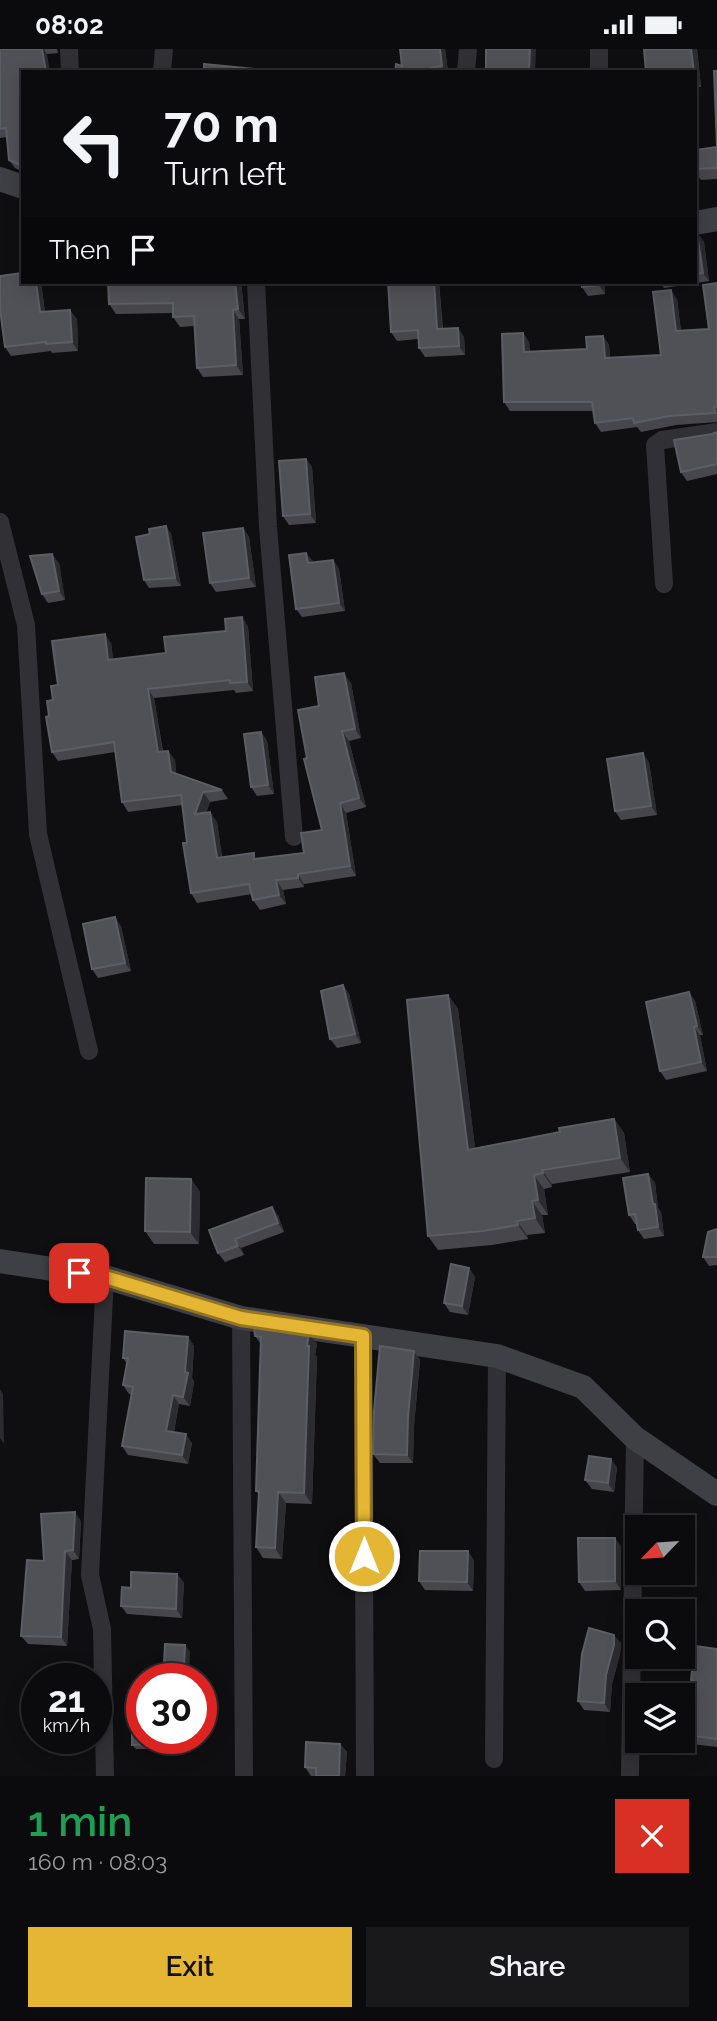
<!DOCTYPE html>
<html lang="en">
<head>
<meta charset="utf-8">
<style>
  body { margin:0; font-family:Raleway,sans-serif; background:#19191b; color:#f1f3f6; height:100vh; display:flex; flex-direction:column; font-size:26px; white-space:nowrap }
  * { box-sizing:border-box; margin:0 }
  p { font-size:23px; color:#9a9b9d }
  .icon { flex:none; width:38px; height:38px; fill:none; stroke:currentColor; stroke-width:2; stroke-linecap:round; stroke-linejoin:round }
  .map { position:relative; height:1727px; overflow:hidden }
  .drawer { display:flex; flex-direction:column; background:#0b0b0d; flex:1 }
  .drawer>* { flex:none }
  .top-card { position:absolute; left:21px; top:21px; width:676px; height:214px; border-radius:0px; box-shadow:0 4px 18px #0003,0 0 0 2px #2b2b2e; background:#0b0b0d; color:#f1f3f6; overflow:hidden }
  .needle { width:46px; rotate:245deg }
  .tools { position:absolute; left:625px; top:1466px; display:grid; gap:14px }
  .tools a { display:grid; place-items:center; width:70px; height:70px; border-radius:0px; background:#0b0b0d; box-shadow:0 4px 18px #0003,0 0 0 2px #2b2b2e; font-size:35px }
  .speed { position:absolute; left:21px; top:1614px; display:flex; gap:14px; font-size:35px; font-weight:700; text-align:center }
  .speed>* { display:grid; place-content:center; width:91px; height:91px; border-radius:50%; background:#0b0b0d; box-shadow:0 4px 18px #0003,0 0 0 2px #2b2b2e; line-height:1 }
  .speed small { font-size:18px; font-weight:400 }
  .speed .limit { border:10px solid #d22; background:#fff; color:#111 }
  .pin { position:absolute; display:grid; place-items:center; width:60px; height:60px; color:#fff; margin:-30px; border-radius:14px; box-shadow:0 4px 10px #0006 }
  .me { position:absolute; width:77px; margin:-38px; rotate:0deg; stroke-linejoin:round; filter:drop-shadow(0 0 5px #0008) }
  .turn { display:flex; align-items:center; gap:24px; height:147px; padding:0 28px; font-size:32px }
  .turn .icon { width:91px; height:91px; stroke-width:2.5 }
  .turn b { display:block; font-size:49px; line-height:60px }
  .then { display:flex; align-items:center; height:66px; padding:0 28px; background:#0003; gap:14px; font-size:26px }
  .round { display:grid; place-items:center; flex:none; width:74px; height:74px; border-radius:0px; background:#19191b }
  .headline { display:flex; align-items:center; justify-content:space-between; height:119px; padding:0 28px }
  h1 { font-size:42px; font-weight:600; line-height:52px; color:#1e9e55 }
  .action { display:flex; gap:14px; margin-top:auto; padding:14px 28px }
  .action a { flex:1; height:80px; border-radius:0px; background:#e4b634; color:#111; font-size:28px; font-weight:600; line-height:80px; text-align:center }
  .action a+a { background:#19191b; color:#f1f3f6 }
  .status { display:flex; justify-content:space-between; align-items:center; height:49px; padding:0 35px; background:#0b0b0d; direction:ltr }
  .status svg { height:19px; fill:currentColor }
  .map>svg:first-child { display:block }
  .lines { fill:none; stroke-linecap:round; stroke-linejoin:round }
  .street { stroke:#313135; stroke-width:18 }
  .secondary { stroke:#3f4045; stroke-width:24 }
  .wall { fill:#46464c }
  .shaded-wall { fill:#2c2c30 }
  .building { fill:#505057; stroke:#5c5e65; stroke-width:2 }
  .route-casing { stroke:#947622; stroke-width:18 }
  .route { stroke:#e4b634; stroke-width:12 }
</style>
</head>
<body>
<div class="status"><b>08:02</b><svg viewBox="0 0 49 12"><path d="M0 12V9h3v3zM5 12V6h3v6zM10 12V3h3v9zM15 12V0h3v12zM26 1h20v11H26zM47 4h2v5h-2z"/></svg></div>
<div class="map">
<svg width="717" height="1727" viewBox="0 0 717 1727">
  <rect width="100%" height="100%" fill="#0f0f11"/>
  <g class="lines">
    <path class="street" d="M69 0 70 23
      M162 23 164 0
      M466 23 468 0
      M599 23V0
      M256 233 268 478 294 788
      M0 473 26 576 38 785 89 1002
      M664 535 655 396 662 391 717 383
      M105 1228 90 1526 102 1580 105 1727
      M241 1269 244 1727
      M363 1287 365 1727
      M494 1710 497 1307
      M630 1727 635 1389"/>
    <path class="secondary" d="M0 130 23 138
      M695 174 717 170
      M0 1212 105 1228 241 1269 497 1307 583 1338 635 1389 717 1445"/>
  </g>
  <path class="wall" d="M0 0H57L58 4 47 5 23 23V123L15 119 9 111 7 88 0 89Z
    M445 0 448 23H395L402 17Z
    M644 0H703H697L701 38H695V23Z
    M717 98V130L701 131 695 123V101Z
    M695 184H697L704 193 709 232 664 239 660 233H695Z
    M23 233H41L45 263 77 270 78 302 52 304 51 302 11 307 5 298Z
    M108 233H241L245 270H239L243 326 203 328 197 319 195 277 180 278 173 268V264L116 265 109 255Z
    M388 233H439L443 280 458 279 464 288 465 306 425 308 419 299 418 290 397 292 391 283Z
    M582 233H604L605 245 588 247 582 238Z
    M717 234V373L676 376 641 383 637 378 601 383 595 374 593 362H510L504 353 523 284 529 293 530 303 587 300 603 287 609 296 610 309 661 306 677 250 681 282 709 280Z
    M717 383V425L687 432 681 423 712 385Z
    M306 410 312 418 316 474 289 476 283 467Z
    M166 477 171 485 181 537 149 539 144 531 150 485Z
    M243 479 249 488 256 538 216 543 210 534Z
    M306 504 313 514 333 511 339 520 345 562 302 568 296 560Z
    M59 514 65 551 48 554 42 545Z
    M242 568 248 578 253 642 236 644 234 641 154 649 163 702H168L175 711 176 725 222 741 228 750 210 753 206 764 210 763 217 773 222 808 258 810 304 804 322 781 307 709 319 657 351 634 361 689 349 692 366 758 346 764 356 827 304 835V838L283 841 286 855 260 861 253 851 252 845 197 854 191 844 187 794 182 756 128 763 122 753 115 703 58 712 52 703 49 667 53 651 58 636 111 594 113 611 166 604 226 582Z
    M261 683 267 692 274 745 257 747 251 738Z
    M649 713 657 766 621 771 615 762Z
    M121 877 131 922 98 929 92 920Z
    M343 936 349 945 361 994 337 999 330 990Z
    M689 943 695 952 703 986H700L707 1022 666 1031 660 1022Z
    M448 946 458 960 475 1099 560 1083 614 1070 624 1084 630 1123 552 1135V1138L544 1140 548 1166H542L545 1184 527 1186 528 1190 492 1196 438 1201 428 1187Z
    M648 1125 655 1134 658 1159 661 1163 664 1187 644 1190 638 1181 637 1175H635L629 1166Z
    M191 1130 200 1143 199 1195H154L145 1182Z
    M278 1166 284 1183 241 1199 244 1206 225 1213 218 1204 209 1181Z
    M717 1180V1216L709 1217 703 1208Z
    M469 1219 475 1228 468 1266 450 1263 444 1254Z
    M309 1284 317 1295 315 1306 317 1308 312 1455 286 1454 282 1510 263 1509 256 1498 259 1446 256 1442 261 1295 255 1287Z
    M188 1288 194 1297 192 1329 194 1333 190 1357 179 1355 174 1383 192 1394 188 1415 128 1406 122 1397 132 1346 129 1345 123 1336 127 1315 123 1309Z
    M414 1302 420 1311 414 1377 413 1414H380L373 1405Z
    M617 1418 614 1443 592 1440 585 1431Z
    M81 1472 79 1510 72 1511 67 1597 28 1595 21 1587 44 1512Z
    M621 1497V1541L585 1542 579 1533Z
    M474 1511 473 1542 425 1541 419 1532Z
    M177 1525 184 1534 182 1569 127 1565 121 1557 131 1539Z
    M621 1594 620 1605 612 1635 610 1663 584 1661 578 1652Z
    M717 1600V1698L692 1695 686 1686 692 1634 691 1631Z
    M142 1689H166V1700H136L132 1696Z
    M340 1695 347 1703 345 1727H311L305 1718Z"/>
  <path class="shaded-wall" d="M42 0H44L47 5 50 23H46Z
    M440 0H445L448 23H446L442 17Z
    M530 0H536L535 23H529Z
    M691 0H697L701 38 695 28Z
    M697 184 704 193 709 232 703 224Z
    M36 233H41L46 272 40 263Z
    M235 233H241L245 270 238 260Z
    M434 233H439L443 289 437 280Z
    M599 233H604L605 245 599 236Z
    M671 241 677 250 682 291 676 282Z
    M70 261 77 270 78 302 72 293Z
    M233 261 239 270 243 326 236 316Z
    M458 279 464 288 465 306 459 297Z
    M523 284 529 293 530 312 524 303Z
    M603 287 609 296 611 318 605 309Z
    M306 410 312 418 316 474 310 465Z
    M166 477 171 485 181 537 175 529Z
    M243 479 249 488 256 538 249 529Z
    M306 504 313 512 314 523 308 514Z
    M52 505 59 514 65 551 59 542Z
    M333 511 339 520 345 562 339 554Z
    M242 568 248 578 253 642 247 633Z
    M105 585 111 594 115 621 108 611Z
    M344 624 351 634 361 689 355 680Z
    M148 640 154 649 164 712 158 703Z
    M342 682 349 692 366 758 359 749Z
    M261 683 267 692 274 745 268 736Z
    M168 702 175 711 177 732 171 723Z
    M643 704 649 713 657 766 651 757Z
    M203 743 210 753 202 775 195 765Z
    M340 754 346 764 356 827 350 817Z
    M210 763 217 773 223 818 217 809Z
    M298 825 304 835V838L298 829Z
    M276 831 283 841 286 855 279 846Z
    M115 868 121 877 131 922 125 914Z
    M343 936 349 945 361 994 355 985Z
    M689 943 695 952 703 986 697 977Z
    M448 946 458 960 477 1115 468 1101Z
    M694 978 700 986 707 1022 701 1013Z
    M614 1070 624 1084 630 1123 620 1109Z
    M542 1121 552 1135V1138L543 1124Z
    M648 1125 655 1134 658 1159 661 1163 664 1187 658 1178 653 1155Z
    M534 1126 544 1140 548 1166 538 1151Z
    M191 1130 200 1143 199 1195 190 1183Z
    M532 1152 542 1166 545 1184 535 1169Z
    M272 1158 278 1166 284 1183 278 1174Z
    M517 1172 527 1186 528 1190 518 1176Z
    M235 1190 241 1199 244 1206 238 1197Z
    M469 1219 475 1228 468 1266 462 1257Z
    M309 1284 317 1295 315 1306 317 1308 312 1455 304 1444 307 1297Z
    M188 1288 194 1297 192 1329 194 1333 190 1357 183 1348Z
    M414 1302 420 1311 414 1377 413 1414 407 1406 408 1368Z
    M0 1340 3 1345 4 1395 0 1389Z
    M173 1346 179 1355 172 1391 166 1382Z
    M186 1385 192 1394 188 1415 182 1406Z
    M611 1410 617 1418 614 1443 608 1434Z
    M278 1443 286 1454 282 1510 275 1499Z
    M75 1463 81 1472 79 1510 73 1501Z
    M615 1489 621 1497V1541L615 1532Z
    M65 1502 72 1511 67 1597 61 1588Z
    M468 1502 474 1511 473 1542 467 1533Z
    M177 1525 184 1534 182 1569 176 1560Z
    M614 1586 621 1594 620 1605 612 1635 610 1663 604 1654 606 1626Z
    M185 1596 190 1603 189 1623 184 1617Z
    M189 1617 194 1624V1629H189Z
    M163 1689H166V1700L163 1695Z
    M340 1695 347 1703 345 1727H339Z"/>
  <path class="building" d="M0 0H42L46 23H23V117L9 111 6 79 0 80Z
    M400 0H440L442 17 430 19V23H395L396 15 402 17Z
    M486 0H530L529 23H486Z
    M644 0H691L694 23H646Z
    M204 15 254 20V23H204Z
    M714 22H717V98Z
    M717 98V119L695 120V101Z
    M695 184H697L703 224 695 225Z
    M23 224V233H36L40 263 70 261 72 293 46 295V293L5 298 0 260V227Z
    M108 233H235L238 260 233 261 236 316 197 319 194 267 173 268V254L109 255Z
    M388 233H434L437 280 458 279 459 297 419 299 418 281 391 283Z
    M582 233H599V236L582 238Z
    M717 234V357L714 358 715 364 669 367 634 374 633 369 595 374 592 353H504L502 285 523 284 524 303 587 300 586 288 603 287 605 309 661 306 653 243 671 241 676 282 709 280 703 236Z
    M717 383V415L681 423 674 391 712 385Z
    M306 410 310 465 283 467 279 412Z
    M166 477 175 529 144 531 136 488 150 485 149 480Z
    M243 479 249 529 210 534 203 484Z
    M306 504 308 514 333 511 339 554 296 560 289 506Z
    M52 505 59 542 42 545 30 507Z
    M242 568 247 633 230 634V631L148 640 158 703 168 702 171 723 222 741 203 743 195 765 210 763 217 809 254 804V810L304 804 301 784 322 781 304 710 307 709 298 661 319 657 315 628 344 624 355 680 342 682 359 749 340 754 350 817 298 825V829L276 831 279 846 253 851 249 835 191 844 183 794H187L181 746 122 753 114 693 52 703 46 668 49 667 47 652 53 651 51 637 58 636 52 592 105 585 108 611 166 604 164 588 226 582 225 570Z
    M261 683 268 736 251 738 244 685Z
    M643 704 651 757 615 762 607 710Z
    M115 868 125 914 92 920 83 875Z
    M343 936 355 985 330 990 321 942Z
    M689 943 697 977 694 978 701 1013 660 1022 646 953Z
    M448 946 468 1101 560 1083 559 1079 614 1070 620 1109 542 1121 543 1124 534 1126 538 1151 532 1152 535 1169 517 1172 518 1176 483 1182 428 1187 407 951Z
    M648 1125 653 1155H655L658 1178 638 1181 635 1165 629 1166 623 1129Z
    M146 1129 191 1130 190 1183 145 1182Z
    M272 1158 278 1174 235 1190 238 1197 218 1204 209 1181Z
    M717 1180V1208H703L708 1183Z
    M451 1215 469 1219 462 1257 444 1254Z
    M254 1276 309 1284 307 1297H309L304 1444 278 1443 275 1499 256 1498 259 1442H256L261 1288 255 1287Z
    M125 1282 188 1288 185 1323 188 1324 183 1348 173 1346 166 1382 186 1385 182 1406 122 1397 133 1338 123 1336 128 1309H123Z
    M380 1297 414 1302 408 1368 407 1406 373 1405 374 1362Z
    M589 1407 611 1410 608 1434 585 1431Z
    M75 1463 73 1501 65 1502 61 1588 21 1587 27 1511 44 1512 41 1465Z
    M578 1489H615V1532L579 1533Z
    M420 1502H468L467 1533 419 1532Z
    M131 1523 177 1525 176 1560 121 1557 122 1538 131 1539Z
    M589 1579 614 1586V1596L606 1626 604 1654 578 1652 582 1605Z
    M165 1595 185 1596 184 1617H189V1629H157L158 1615H164Z
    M695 1597 717 1600V1690L686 1686 693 1632 691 1631Z
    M132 1676H142V1689H163V1695L132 1696Z
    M306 1693 340 1695 339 1727H316V1719L305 1718Z"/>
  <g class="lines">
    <g class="route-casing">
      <path id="route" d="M79 1224 105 1228 241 1269 363 1287 364 1507"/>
    </g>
    <use href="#route" class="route"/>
  </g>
</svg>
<div class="tools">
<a><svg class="needle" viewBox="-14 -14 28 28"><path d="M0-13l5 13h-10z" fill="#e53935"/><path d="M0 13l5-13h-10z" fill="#9a9b9d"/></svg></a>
<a><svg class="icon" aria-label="search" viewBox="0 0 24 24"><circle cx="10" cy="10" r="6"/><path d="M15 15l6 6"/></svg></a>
<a><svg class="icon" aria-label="layers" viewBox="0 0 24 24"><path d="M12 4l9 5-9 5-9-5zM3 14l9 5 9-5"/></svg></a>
</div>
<div class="speed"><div>21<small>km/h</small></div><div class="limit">30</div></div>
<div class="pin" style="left:79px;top:1224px;background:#d93025"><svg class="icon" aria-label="arrive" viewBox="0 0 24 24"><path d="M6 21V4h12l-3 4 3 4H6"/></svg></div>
<svg class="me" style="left:364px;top:1507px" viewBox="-20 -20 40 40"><circle r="17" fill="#e4b634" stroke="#fff" stroke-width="3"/><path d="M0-11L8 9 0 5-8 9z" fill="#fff"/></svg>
<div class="top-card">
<div class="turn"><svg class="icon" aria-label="left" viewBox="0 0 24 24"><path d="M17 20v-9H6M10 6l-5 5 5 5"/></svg><div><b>70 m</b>Turn left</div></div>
<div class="then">Then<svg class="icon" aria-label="arrive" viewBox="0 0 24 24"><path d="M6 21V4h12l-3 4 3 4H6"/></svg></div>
</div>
</div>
<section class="drawer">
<div class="headline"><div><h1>1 min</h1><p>160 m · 08:03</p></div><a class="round" style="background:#d93025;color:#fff"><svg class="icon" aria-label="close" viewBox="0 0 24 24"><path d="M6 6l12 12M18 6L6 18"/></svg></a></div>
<div class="action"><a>Exit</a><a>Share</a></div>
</section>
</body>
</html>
